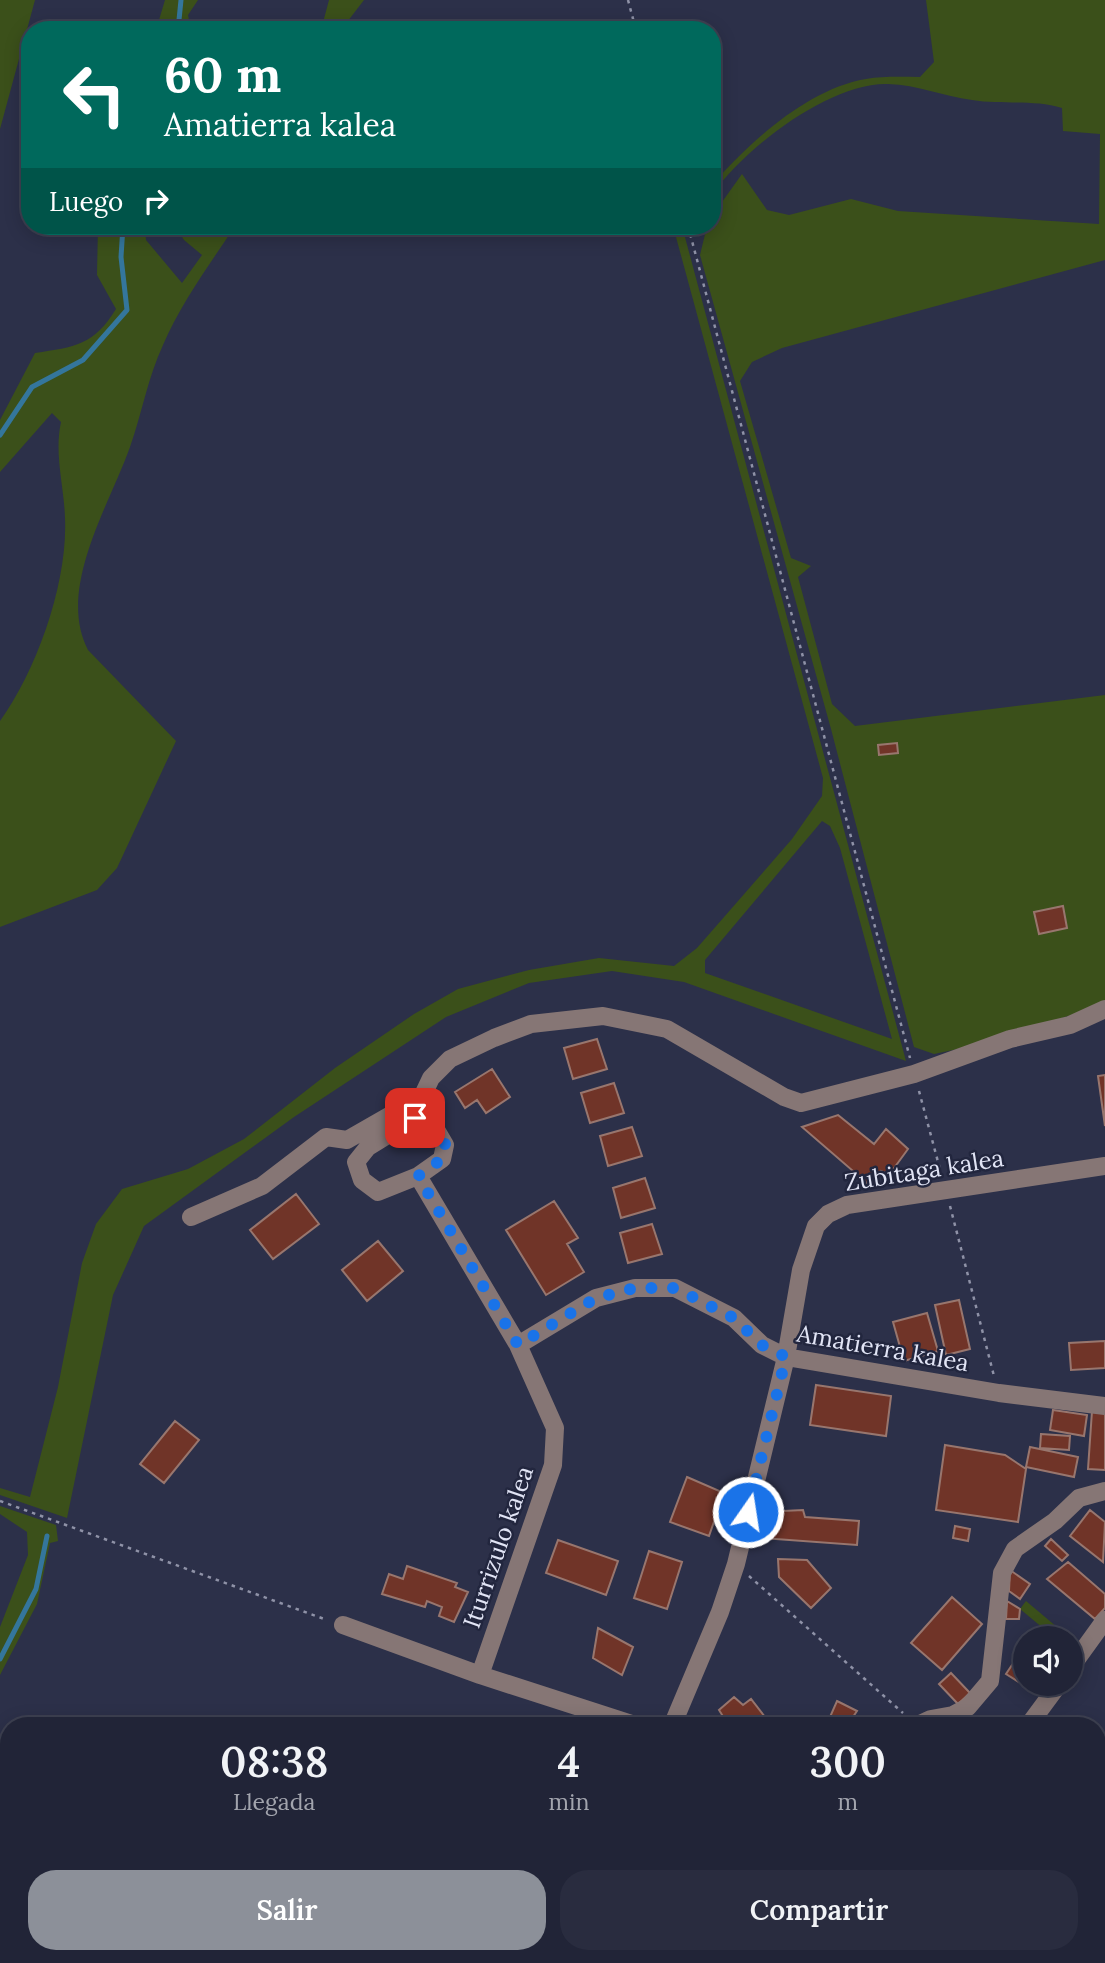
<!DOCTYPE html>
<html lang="es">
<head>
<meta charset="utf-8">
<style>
  body { margin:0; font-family:Lora,serif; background:#292c3f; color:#f1f3f6; height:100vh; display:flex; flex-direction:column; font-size:26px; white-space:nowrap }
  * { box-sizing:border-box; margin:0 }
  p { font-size:23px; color:#a2a4ad }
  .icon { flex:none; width:38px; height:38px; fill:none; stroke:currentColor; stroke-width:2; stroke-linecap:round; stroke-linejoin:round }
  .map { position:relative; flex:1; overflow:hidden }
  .sheet { position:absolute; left:0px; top:1717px; width:1106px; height:247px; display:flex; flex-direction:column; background:#212437; border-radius:28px 28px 0 0; box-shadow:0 4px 18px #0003,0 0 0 2px #3e4152 }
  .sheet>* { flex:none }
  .top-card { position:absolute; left:21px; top:21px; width:700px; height:214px; border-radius:28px; box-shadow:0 4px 18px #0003,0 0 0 2px #3e4152; background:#00695c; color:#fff; overflow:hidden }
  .buttons { position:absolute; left:1013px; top:1626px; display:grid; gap:14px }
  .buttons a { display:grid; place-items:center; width:70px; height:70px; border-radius:50%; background:#212437; box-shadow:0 4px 18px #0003,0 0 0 2px #3e4152; font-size:35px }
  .pin { position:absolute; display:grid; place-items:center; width:60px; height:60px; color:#fff; margin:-30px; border-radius:14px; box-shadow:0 4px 10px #0006 }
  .me { position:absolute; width:77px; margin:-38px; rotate:13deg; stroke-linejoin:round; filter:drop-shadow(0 0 5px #0008) }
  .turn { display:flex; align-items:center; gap:24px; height:147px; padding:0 28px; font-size:32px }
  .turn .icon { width:91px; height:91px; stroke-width:2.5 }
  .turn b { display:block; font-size:49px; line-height:60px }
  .then { display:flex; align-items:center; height:66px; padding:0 28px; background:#0003; gap:14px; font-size:26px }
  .eta { display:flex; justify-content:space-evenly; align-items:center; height:119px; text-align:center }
  .eta b { font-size:42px; font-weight:600; line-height:49px }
  .cta { display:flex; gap:14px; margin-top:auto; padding:14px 28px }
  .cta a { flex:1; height:80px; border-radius:28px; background:#8c9099; color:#fff; font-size:28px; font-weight:600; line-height:80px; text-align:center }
  .cta a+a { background:#292c3f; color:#f1f3f6 }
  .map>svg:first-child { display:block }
  .green { fill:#3b501a; fill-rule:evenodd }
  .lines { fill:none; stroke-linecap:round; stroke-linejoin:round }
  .stream { stroke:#34769c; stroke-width:5 }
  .building { fill:#703428; stroke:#98766e; stroke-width:2 }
  .path { stroke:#8f92a7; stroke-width:2.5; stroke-dasharray:3.5 5; stroke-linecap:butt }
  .minor { stroke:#867675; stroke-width:18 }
  .route { stroke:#1a73e8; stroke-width:12; stroke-dasharray:0 21.6 }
  .labels { text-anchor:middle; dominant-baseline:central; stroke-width:5; stroke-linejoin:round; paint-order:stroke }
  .street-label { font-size:24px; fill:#e1e4f5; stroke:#22263e }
</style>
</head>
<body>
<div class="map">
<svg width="1105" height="1963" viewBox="0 0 1105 1963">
  <rect width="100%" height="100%" fill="#2c3049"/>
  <path class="green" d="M0 0H35L0 129Z
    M165 0H198L188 15 191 30H156Z
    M329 0H364L341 30H321Z
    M926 0H1105V260L782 348 752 362 740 381 791 558 811 566 798 577 832 704 855 726 1105 695V1004L982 1044 934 1054 914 1047 831 729 700 255 707 226H712V216L742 174 767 210 789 215 851 199 898 211 1099 224 1100 134 1063 131 1062 108C1034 99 1001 105 972 100 943 96 918 85 888 84 830 82 743 149 712 195V185C750 142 807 89 866 79 883 76 902 77 920 77L934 62Z
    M98 226H145L146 240 182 283 202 255 184 240 175 226H235C210 264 181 303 163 345 148 377 142 413 130 447 110 504 56 589 88 650L176 741 117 868 97 890 0 927V721C37 670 68 582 65 518 64 485 54 455 61 422L52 413 0 472V420L35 353C75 347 94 345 116 309L97 275Z
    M673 226H682L906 1061 684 982 612 971 529 983 446 1017 294 1117 144 1226 113 1295 67 1518 0 1495V1488L30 1497 58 1387 82 1263 96 1224 122 1189 188 1169 244 1139 335 1068 414 1014 458 989 529 970 599 958 674 966 697 948 792 839 822 796 823 778ZM822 821 830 826 840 848 892 1039 705 973V960Z
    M0 1506 56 1525 58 1541 50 1543 37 1604 0 1675V1627L28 1555 27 1532 0 1514Z
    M1026 1601 1070 1638H1055L1020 1609Z"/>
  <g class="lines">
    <path class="stream" d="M178 30 181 0
      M0 435 32 387 83 360 127 310 121 257 123 226
      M0 1659 36 1589 47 1536"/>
  </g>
  <path class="building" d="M897 743 898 753 879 755 878 745Z
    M1063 906 1067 928 1039 934 1034 912Z
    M597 1039 607 1069 573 1079 564 1048Z
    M492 1069 510 1097 486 1113 477 1100 465 1108 455 1092Z
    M1105 1075V1126L1098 1076Z
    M614 1083 624 1113 590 1123 581 1093Z
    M838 1115 874 1144 886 1129 908 1149 889 1175 881 1171 868 1184 802 1127Z
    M632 1127 642 1156 608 1166 600 1136Z
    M645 1178 655 1208 621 1218 613 1188Z
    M296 1194 319 1224 273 1259 250 1230Z
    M554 1201 578 1238 567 1244 584 1272 546 1295 506 1230Z
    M652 1224 662 1254 628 1263 620 1233Z
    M378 1241 403 1271 367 1301 342 1270Z
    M959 1300 970 1349 946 1355 935 1305Z
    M927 1313 938 1351 904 1361 893 1322Z
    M1105 1341V1368L1071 1370 1069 1343Z
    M816 1385 891 1396 886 1436 810 1425Z
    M1053 1410 1087 1415 1084 1436 1050 1430Z
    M1092 1411 1105 1412V1470L1088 1469Z
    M175 1421 199 1440 164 1483 140 1464Z
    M1041 1434 1070 1436 1069 1450 1040 1448Z
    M945 1445 1005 1455 1026 1469 1018 1522 936 1510Z
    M1030 1447 1078 1457 1074 1477 1026 1467Z
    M687 1477 724 1493 709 1536 670 1522Z
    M803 1510 805 1517 859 1521 857 1545 761 1538 762 1512Z
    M1090 1510 1105 1522 1103 1562 1070 1536Z
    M955 1526 970 1529 968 1541 953 1538Z
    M1051 1539 1068 1555 1062 1561 1045 1546Z
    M558 1540 618 1561 606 1595 546 1573Z
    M649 1551 682 1562 667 1609 634 1598Z
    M778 1559 807 1560 831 1588 811 1608 779 1577Z
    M1068 1562 1105 1594V1608L1095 1619 1047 1579Z
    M407 1566 457 1583 455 1587 468 1592 454 1622 439 1616 442 1607 427 1601 425 1607 382 1594 389 1574 403 1579Z
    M1010 1570 1030 1584 1020 1599 1009 1591Z
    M952 1597 982 1624 942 1670 911 1643Z
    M1007 1601 1020 1609 1019 1619H1006Z
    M598 1628 633 1647 622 1675 593 1658Z
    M1026 1644V1684H1045L1038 1694 1006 1674Z
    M951 1673 970 1693 958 1704 939 1684Z
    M734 1697 743 1705 751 1699 765 1717 753 1726H729L719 1710Z
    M837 1701 857 1711 853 1717 867 1726H826Z
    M1097 1734 1105 1739V1760L1097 1755Z
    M1097 1789 1105 1793 1103 1844 1097 1842Z
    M1018 1955H1054L1050 1963H1017L1013 1961Z"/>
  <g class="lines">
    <path class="path" d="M628 0 636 30
      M688 226 910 1058
      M919 1091 941 1173
      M950 1206 994 1376
      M0 1501 327 1620
      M749 1576 903 1713"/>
    <path class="minor" d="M415 1118 431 1121 445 1145 442 1159 418 1176 378 1192 362 1180 356 1162 368 1147Z
      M418 1176 518 1345 555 1428 553 1465 480 1675
      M191 1217 262 1186 326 1137 347 1140 422 1097 431 1078 450 1059 494 1038 531 1024 603 1016 667 1029 784 1097 801 1103 914 1074 1010 1039 1070 1025 1105 1009
      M518 1345 596 1298 635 1288H675L734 1318 762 1345 786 1357 999 1393 1105 1406
      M343 1625 480 1675 638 1726
      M1071 1667 1105 1620
      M672 1726 720 1612 736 1564 786 1357 801 1270 816 1226 828 1214 847 1205 1105 1166
      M916 1726 931 1719 953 1715 968 1707 990 1681 1002 1573 1015 1549 1055 1521 1079 1498 1105 1491
      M1028 1726 1059 1684
      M1097 1767 1105 1771
      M676 1955V1963
      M637 1963 660 1955
      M727 1963 761 1955
      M883 1963V1955"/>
  </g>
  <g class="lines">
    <path class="route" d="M415 1118 431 1121 445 1144 442 1159 418 1176 518 1345 596 1298 635 1288H675L734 1318 762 1345 786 1357 748 1512"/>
  </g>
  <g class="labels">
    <g class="street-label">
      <text transform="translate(924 1170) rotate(-9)">Zubitaga kalea</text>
      <text transform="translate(883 1348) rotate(10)">Amatierra kalea</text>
      <text transform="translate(498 1547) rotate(-71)">Iturrizulo kalea</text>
    </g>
  </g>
</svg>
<div class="buttons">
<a><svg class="icon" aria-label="sound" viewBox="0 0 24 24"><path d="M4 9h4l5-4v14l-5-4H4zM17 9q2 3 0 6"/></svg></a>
</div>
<div class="pin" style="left:415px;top:1118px;background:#d93025"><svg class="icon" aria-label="arrive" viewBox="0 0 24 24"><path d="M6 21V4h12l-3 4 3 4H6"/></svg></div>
<svg class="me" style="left:748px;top:1512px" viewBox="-20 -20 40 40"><circle r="17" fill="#1a73e8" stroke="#fff" stroke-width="3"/><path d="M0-11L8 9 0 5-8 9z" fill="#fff"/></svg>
<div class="top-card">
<div class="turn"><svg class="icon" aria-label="left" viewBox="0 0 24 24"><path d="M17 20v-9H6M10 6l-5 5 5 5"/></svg><div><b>60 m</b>Amatierra kalea</div></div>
<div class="then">Luego<svg class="icon" aria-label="right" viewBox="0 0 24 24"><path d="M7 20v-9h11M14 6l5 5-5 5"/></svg></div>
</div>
<section class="sheet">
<div class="eta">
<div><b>08:38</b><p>Llegada</p></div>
<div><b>4</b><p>min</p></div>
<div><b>300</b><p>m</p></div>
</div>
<div class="cta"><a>Salir</a><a>Compartir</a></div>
</section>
</div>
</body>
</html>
